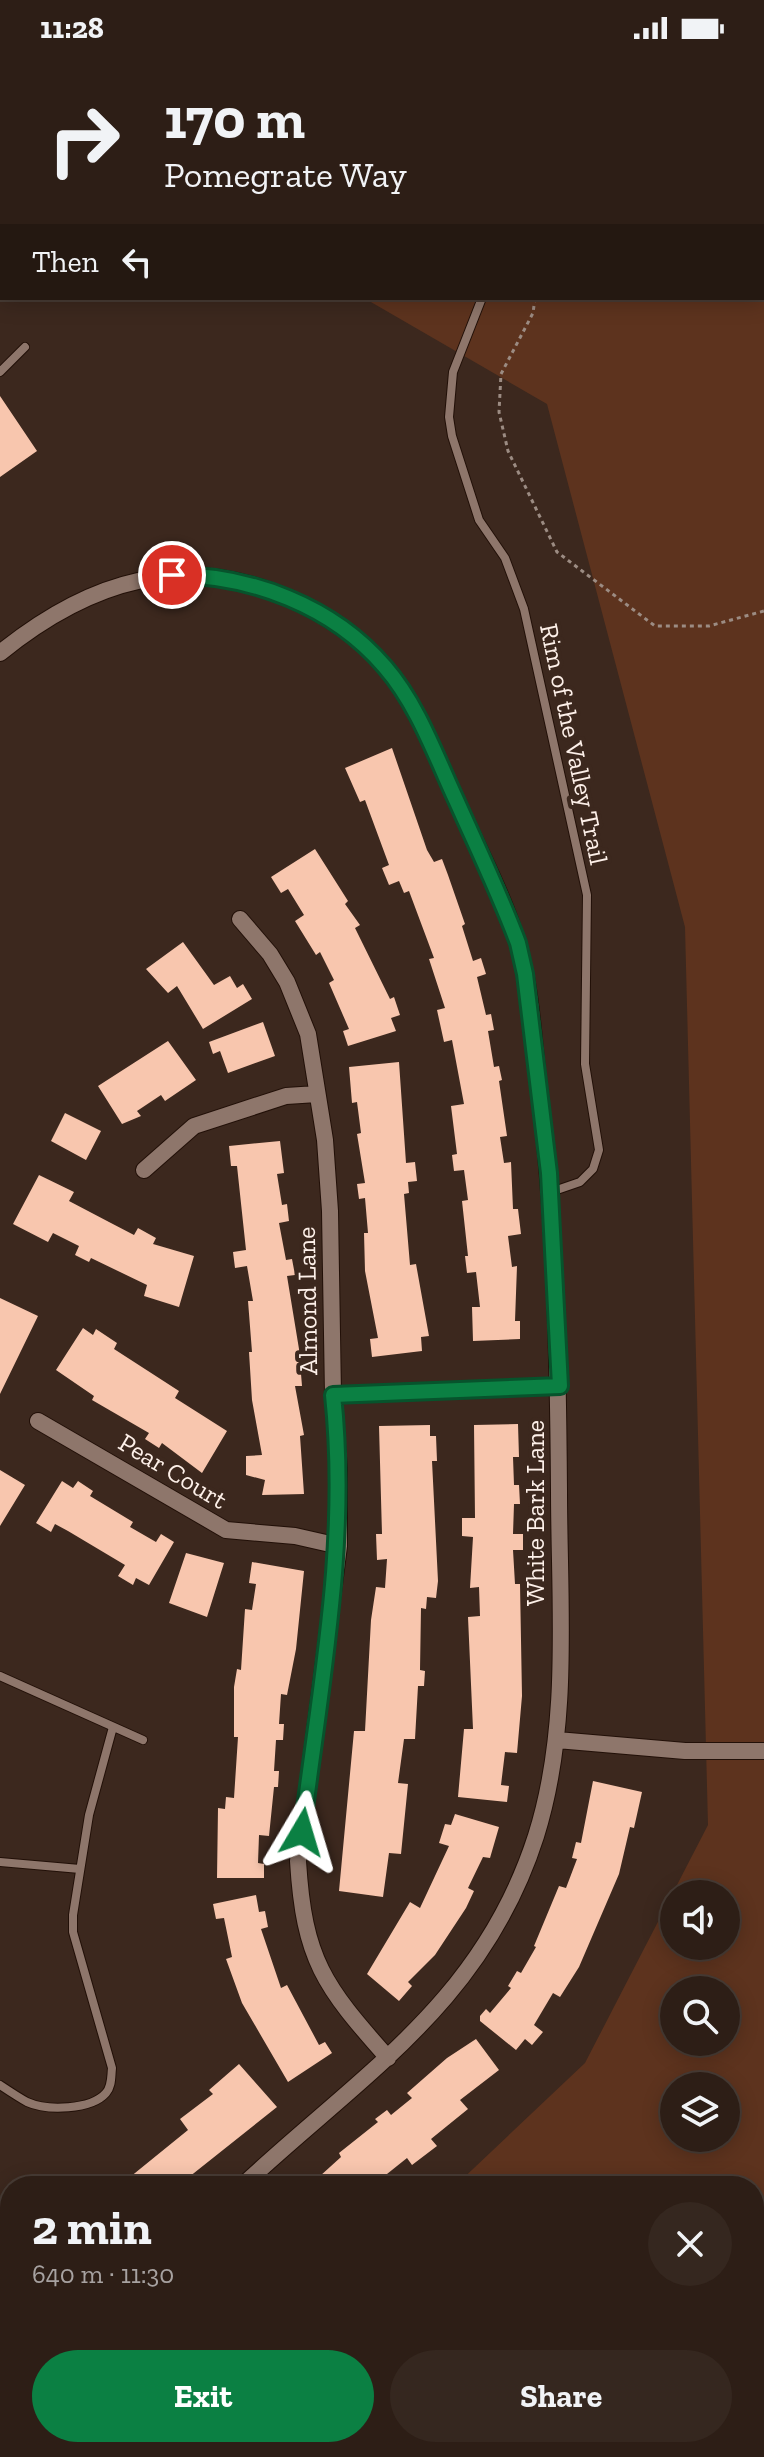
<!DOCTYPE html>
<html lang="en">
<head>
<meta charset="utf-8">
<style>
  body { margin:0; font-family:"Zilla Slab",serif; background:#35271f; color:#f1f3f6; height:100vh; display:flex; flex-direction:column; font-size:30px; white-space:nowrap }
  * { box-sizing:border-box; margin:0 }
  p { font-size:26px; color:#a7a2a1 }
  .icon { flex:none; width:44px; height:44px; fill:none; stroke:currentColor; stroke-width:2; stroke-linecap:round; stroke-linejoin:round }
  .map { position:relative; flex:1; overflow:hidden }
  .sheet { position:absolute; left:0px; top:2120px; width:764px; height:282px; display:flex; flex-direction:column; background:#2d1e16; border-radius:32px 32px 0 0; box-shadow:0 4px 20px #0003,0 0 0 2px #483c35 }
  .sheet>* { flex:none }
  .guide { position:absolute; left:0px; top:0px; width:764px; height:244px; box-shadow:0 4px 20px #0003,0 0 0 2px #483c35; background:#2d1e16; color:#f1f3f6; overflow:hidden }
  .controls { position:absolute; left:660px; top:1824px; display:grid; gap:16px }
  .controls a { display:grid; place-items:center; width:80px; height:80px; border-radius:50%; background:#2d1e16; box-shadow:0 4px 20px #0003,0 0 0 2px #483c35; font-size:40px }
  .pin { position:absolute; display:grid; place-items:center; width:68px; height:68px; color:#fff; margin:-34px; border:4px solid #fff; border-radius:50%; box-shadow:0 2px 8px #0007 }
  .me { position:absolute; width:88px; margin:-44px; rotate:7deg; stroke-linejoin:round; filter:drop-shadow(0 0 6px #0008) }
  .turn { display:flex; align-items:center; gap:28px; height:168px; padding:0 32px; font-size:36px }
  .turn .icon { width:104px; height:104px; stroke-width:2.5 }
  .turn b { display:block; font-size:56px; line-height:68px }
  .then { display:flex; align-items:center; height:76px; padding:0 32px; background:#0003; gap:16px; font-size:30px }
  .round { display:grid; place-items:center; flex:none; width:84px; height:84px; border-radius:42px; background:#35271f }
  .summary { display:flex; align-items:center; justify-content:space-between; height:136px; padding:0 32px }
  h1 { font-size:48px; font-weight:800; line-height:60px }
  .primary-button { display:flex; gap:16px; margin-top:auto; padding:16px 32px }
  .primary-button a { flex:1; height:92px; border-radius:48px; background:#0b8043; color:#fff; font-size:32px; font-weight:800; line-height:92px; text-align:center }
  .primary-button a+a { background:#35271f; color:#f1f3f6 }
  .status { display:flex; justify-content:space-between; align-items:center; height:56px; padding:0 40px; background:#2d1e16; direction:ltr }
  .status svg { height:22px; fill:currentColor }
  .map>svg:first-child { display:block }
  .green { fill:#5d331e; fill-rule:evenodd }
  .building { fill:#f8c6ae }
  .lines { fill:none; stroke-linecap:round; stroke-linejoin:round }
  .service-casing { stroke:#221008; stroke-width:10 }
  .minor-casing { stroke:#221008; stroke-width:18 }
  .path { stroke:#9c8c83; stroke-width:3; stroke-dasharray:4 4; stroke-linecap:butt }
  .service { stroke:#8e766b; stroke-width:8 }
  .minor { stroke:#8e766b; stroke-width:16 }
  .route-casing { stroke:#07532c; stroke-width:20 }
  .route { stroke:#0b8043; stroke-width:14 }
  .labels { text-anchor:middle; dominant-baseline:central; stroke-width:8; stroke-linejoin:round; paint-order:stroke }
  .street-label { font-size:26px; fill:#fdf0e9; stroke:#3c281e }
</style>
</head>
<body>
<div class="status"><b>11:28</b><svg viewBox="0 0 49 12"><path d="M0 12V9h3v3zM5 12V6h3v6zM10 12V3h3v9zM15 12V0h3v12zM26 1h20v11H26zM47 4h2v5h-2z"/></svg></div>
<div class="map">
<svg width="764" height="2401" viewBox="0 0 764 2401">
  <rect width="100%" height="100%" fill="#3c281e"/>
  <path class="green" d="M0 0H764V2401H172L178 2392H754V2130H455L585 2007 708 1769 685 871 547 348 364 242H762V2H2L0 144ZM674 1838H726V1890H674ZM674 1934H726V1986H674ZM674 2030H726V2082H674Z"/>
  <path class="building" d="M0 340 37 395 0 421Z
    M392 692 427 794 434 806 442 803 448 819 465 868 462 870 473 905 481 902 486 918 477 921 486 959 491 958 494 974 488 975 494 1011 499 1010 502 1024 499 1025 507 1080 500 1081 504 1107 511 1106 513 1153H518L521 1178 508 1180 512 1211 517 1210 515 1265H520V1283L473 1285 472 1251H480L476 1216 467 1217 465 1200H468L462 1145 468 1144 464 1114 454 1115 452 1099 457 1098 451 1050 464 1048 452 984 444 986 437 954 445 952 429 903 434 902 409 835 404 837 399 825 389 829 382 812 389 809 365 744 360 746 345 712Z
    M315 793 348 845 345 848 360 869 355 872 390 943 394 941 400 959 391 962 396 975 348 990 343 975 349 973 329 927 334 924 320 896 316 899 295 865 304 859 288 833 281 837 271 821Z
    M183 886 214 929 230 920 237 932 243 928 252 943 203 973 177 930 168 937 146 913Z
    M263 966 275 1000 228 1017 220 995 213 998 209 986Z
    M168 985 196 1024 165 1045 161 1039 137 1055 141 1060 122 1068 98 1030Z
    M399 1006 406 1107 415 1106 417 1125 408 1126 409 1137 404 1138 410 1209 416 1208 429 1280 421 1281 422 1295 372 1301 370 1283 378 1282 365 1215 364 1177H368L365 1142 359 1143 357 1128 365 1127 357 1078 361 1077 357 1046 352 1047 349 1011Z
    M65 1057 101 1075 86 1104 51 1085Z
    M280 1085 284 1117 277 1118 282 1149 287 1148 289 1165 279 1167 286 1204 292 1203 295 1219 287 1220 299 1293 302 1330H295L304 1379 300 1380 304 1438 262 1439 265 1424 246 1419V1400L262 1399 252 1344 249 1296H252L248 1245H253L247 1210 235 1212 233 1196 246 1194 237 1110H231L229 1090Z
    M39 1119 74 1136 69 1145 109 1166 134 1179 138 1172 156 1182 153 1188 194 1200 179 1251 144 1240 147 1229 91 1202 89 1206 75 1199 79 1190 53 1177 48 1186 13 1168Z
    M0 1242 38 1260 0 1338Z
    M83 1272 93 1279 96 1273 117 1287 114 1293 179 1335 175 1342 227 1375 202 1417 162 1387 159 1392 145 1383 149 1377 92 1344 94 1340 56 1314Z
    M518 1368 519 1401H513L514 1429H519L520 1448H514L513 1478H523V1494H513L515 1528H520L522 1640 517 1697 505 1696 501 1729 509 1730 507 1746 458 1741 464 1673H473L468 1561 480 1560 479 1531 470 1532 473 1481 462 1480V1462H475L474 1369Z
    M430 1369V1380H436L437 1405H432L438 1525 436 1542 427 1541 426 1553 421 1552 420 1614 425 1615 424 1630H418L415 1683H404L398 1727 408 1728 401 1798 389 1797 383 1841 339 1835 354 1675H365L371 1564 376 1531 385 1532 387 1503 377 1504 376 1478H382L379 1370Z
    M0 1414 25 1429 0 1470Z
    M62 1425 73 1432 78 1425 93 1435 90 1440 133 1466 130 1471 156 1486 161 1478 174 1486 149 1529 136 1522 133 1529 118 1520 125 1509 68 1475 55 1468 51 1476 36 1467Z
    M186 1497 224 1507 207 1561 169 1547Z
    M252 1506 304 1515 296 1593 287 1639 281 1638 279 1668H284L283 1684H276L274 1715H279L278 1731H274L269 1780 259 1779 258 1807 264 1808V1822H217L218 1752 225 1753 226 1741 234 1742 238 1681H234V1631L237 1613 241 1614 245 1553 252 1554 256 1528 249 1527Z
    M593 1725 642 1736 634 1772 630 1771 619 1818 579 1911 560 1941 553 1937 534 1969 543 1976 532 1989 525 1983 516 1994 480 1965V1960L486 1953 490 1957 511 1932 508 1930 517 1915 521 1917 536 1891 534 1890 559 1830 566 1832 577 1803 572 1802 576 1786 581 1787Z
    M455 1758 499 1771 490 1802 483 1801 468 1832 474 1835 466 1852 435 1899 408 1926 412 1930 399 1945 367 1918 410 1846 420 1852 449 1790 439 1787 445 1768 451 1769Z
    M256 1839 259 1856 265 1855 268 1871 261 1873 281 1932 287 1929 319 1989 325 1986 332 1997 288 2026 242 1947 226 1903 232 1901 224 1862 216 1863 213 1848Z
    M476 1983 499 2014 460 2044 468 2053 431 2083 437 2090 412 2109 407 2102 372 2130H309L341 2101 339 2097 378 2066 375 2063 387 2054 391 2059 412 2042 407 2037 447 2002Z
    M239 2008 277 2051 189 2121 196 2130H119L188 2074 180 2063 213 2038 209 2034Z"/>
  <g class="lines">
    <g class="service-casing">
      <path id="service" d="M576 0 577 2
        M588 2 589 0
        M482 242 453 316 449 361 452 380 479 464 505 502 524 553 587 839 585 1008 599 1094 593 1113 580 1126 551 1136
        M0 316 25 291
        M0 1620 143 1684
        M0 1806 80 1813
        M0 2029C9 2035 18 2041 27 2046 47 2055 91 2054 106 2037 112 2030 111 2021 112 2012L73 1876V1859L89 1759 113 1671"/>
    </g>
    <g class="minor-casing">
      <path id="minor" d="M0 597C89 525 184 494 293 544 327 560 362 582 386 612 419 653 438 705 460 752 480 796 504 841 518 888 531 931 533 978 538 1023 555 1160 558 1296 559 1434 559 1549 571 1669 536 1780 483 1946 362 2018 242 2130
        M240 863 270 898 287 926 308 978 325 1084 330 1155 333 1339 339 1413V1490L298 1805C304 1904 324 1930 388 2002
        M144 1114 194 1070 286 1040 317 1038
        M333 1339 560 1330
        M38 1365 226 1474 295 1480 339 1490
        M557 1684 685 1695H764
        M0 2347 10 2354
        M31 2401 36 2392"/>
    </g>
    <path class="path" d="M516 0 517 2
      M762 197 764 196
      M535 242 533 257 501 318 499 356 508 395 557 496 655 570H709L764 555
      M535 244 552 242"/>
    <use href="#service" class="service"/>
    <use href="#minor" class="minor"/>
  </g>
  <g class="lines">
    <g class="route-casing">
      <path id="route" d="M172 519C251 519 333 550 385 611 418 649 436 701 457 746 478 793 500 839 518 887L525 918 549 1117 560 1330 333 1339C349 1487 320 1630 302 1776"/>
    </g>
    <use href="#route" class="route"/>
  </g>
  <g class="labels">
    <g class="street-label">
      <text transform="translate(574 688) rotate(78)">Rim of the Valley Trail</text>
      <text transform="translate(307 1245) rotate(-91)">Almond Lane</text>
      <text transform="translate(173 1415) rotate(31)">Pear Court</text>
      <text transform="translate(535 1457) rotate(-90)">White Bark Lane</text>
    </g>
  </g>
</svg>
<div class="controls">
<a><svg class="icon" aria-label="sound" viewBox="0 0 24 24"><path d="M4 9h4l5-4v14l-5-4H4zM17 9q2 3 0 6"/></svg></a>
<a><svg class="icon" aria-label="search" viewBox="0 0 24 24"><circle cx="10" cy="10" r="6"/><path d="M15 15l6 6"/></svg></a>
<a><svg class="icon" aria-label="layers" viewBox="0 0 24 24"><path d="M12 4l9 5-9 5-9-5zM3 14l9 5 9-5"/></svg></a>
</div>
<div class="pin" style="left:172px;top:519px;background:#d93025"><svg class="icon" aria-label="arrive" viewBox="0 0 24 24"><path d="M6 21V4h12l-3 4 3 4H6"/></svg></div>
<svg class="me" style="left:302px;top:1776px" viewBox="-20 -20 40 40"><path d="M0-17L14 15 0 8-14 15z" fill="#0b8043" stroke="#fff" stroke-width="4"/></svg>
<div class="guide">
<div class="turn"><svg class="icon" aria-label="right" viewBox="0 0 24 24"><path d="M7 20v-9h11M14 6l5 5-5 5"/></svg><div><b>170 m</b>Pomegrate Way</div></div>
<div class="then">Then<svg class="icon" aria-label="left" viewBox="0 0 24 24"><path d="M17 20v-9H6M10 6l-5 5 5 5"/></svg></div>
</div>
<section class="sheet">
<div class="summary"><div><h1>2 min</h1><p>640 m · 11:30</p></div><a class="round"><svg class="icon" aria-label="close" viewBox="0 0 24 24"><path d="M6 6l12 12M18 6L6 18"/></svg></a></div>
<div class="primary-button"><a>Exit</a><a>Share</a></div>
</section>
</div>
</body>
</html>
